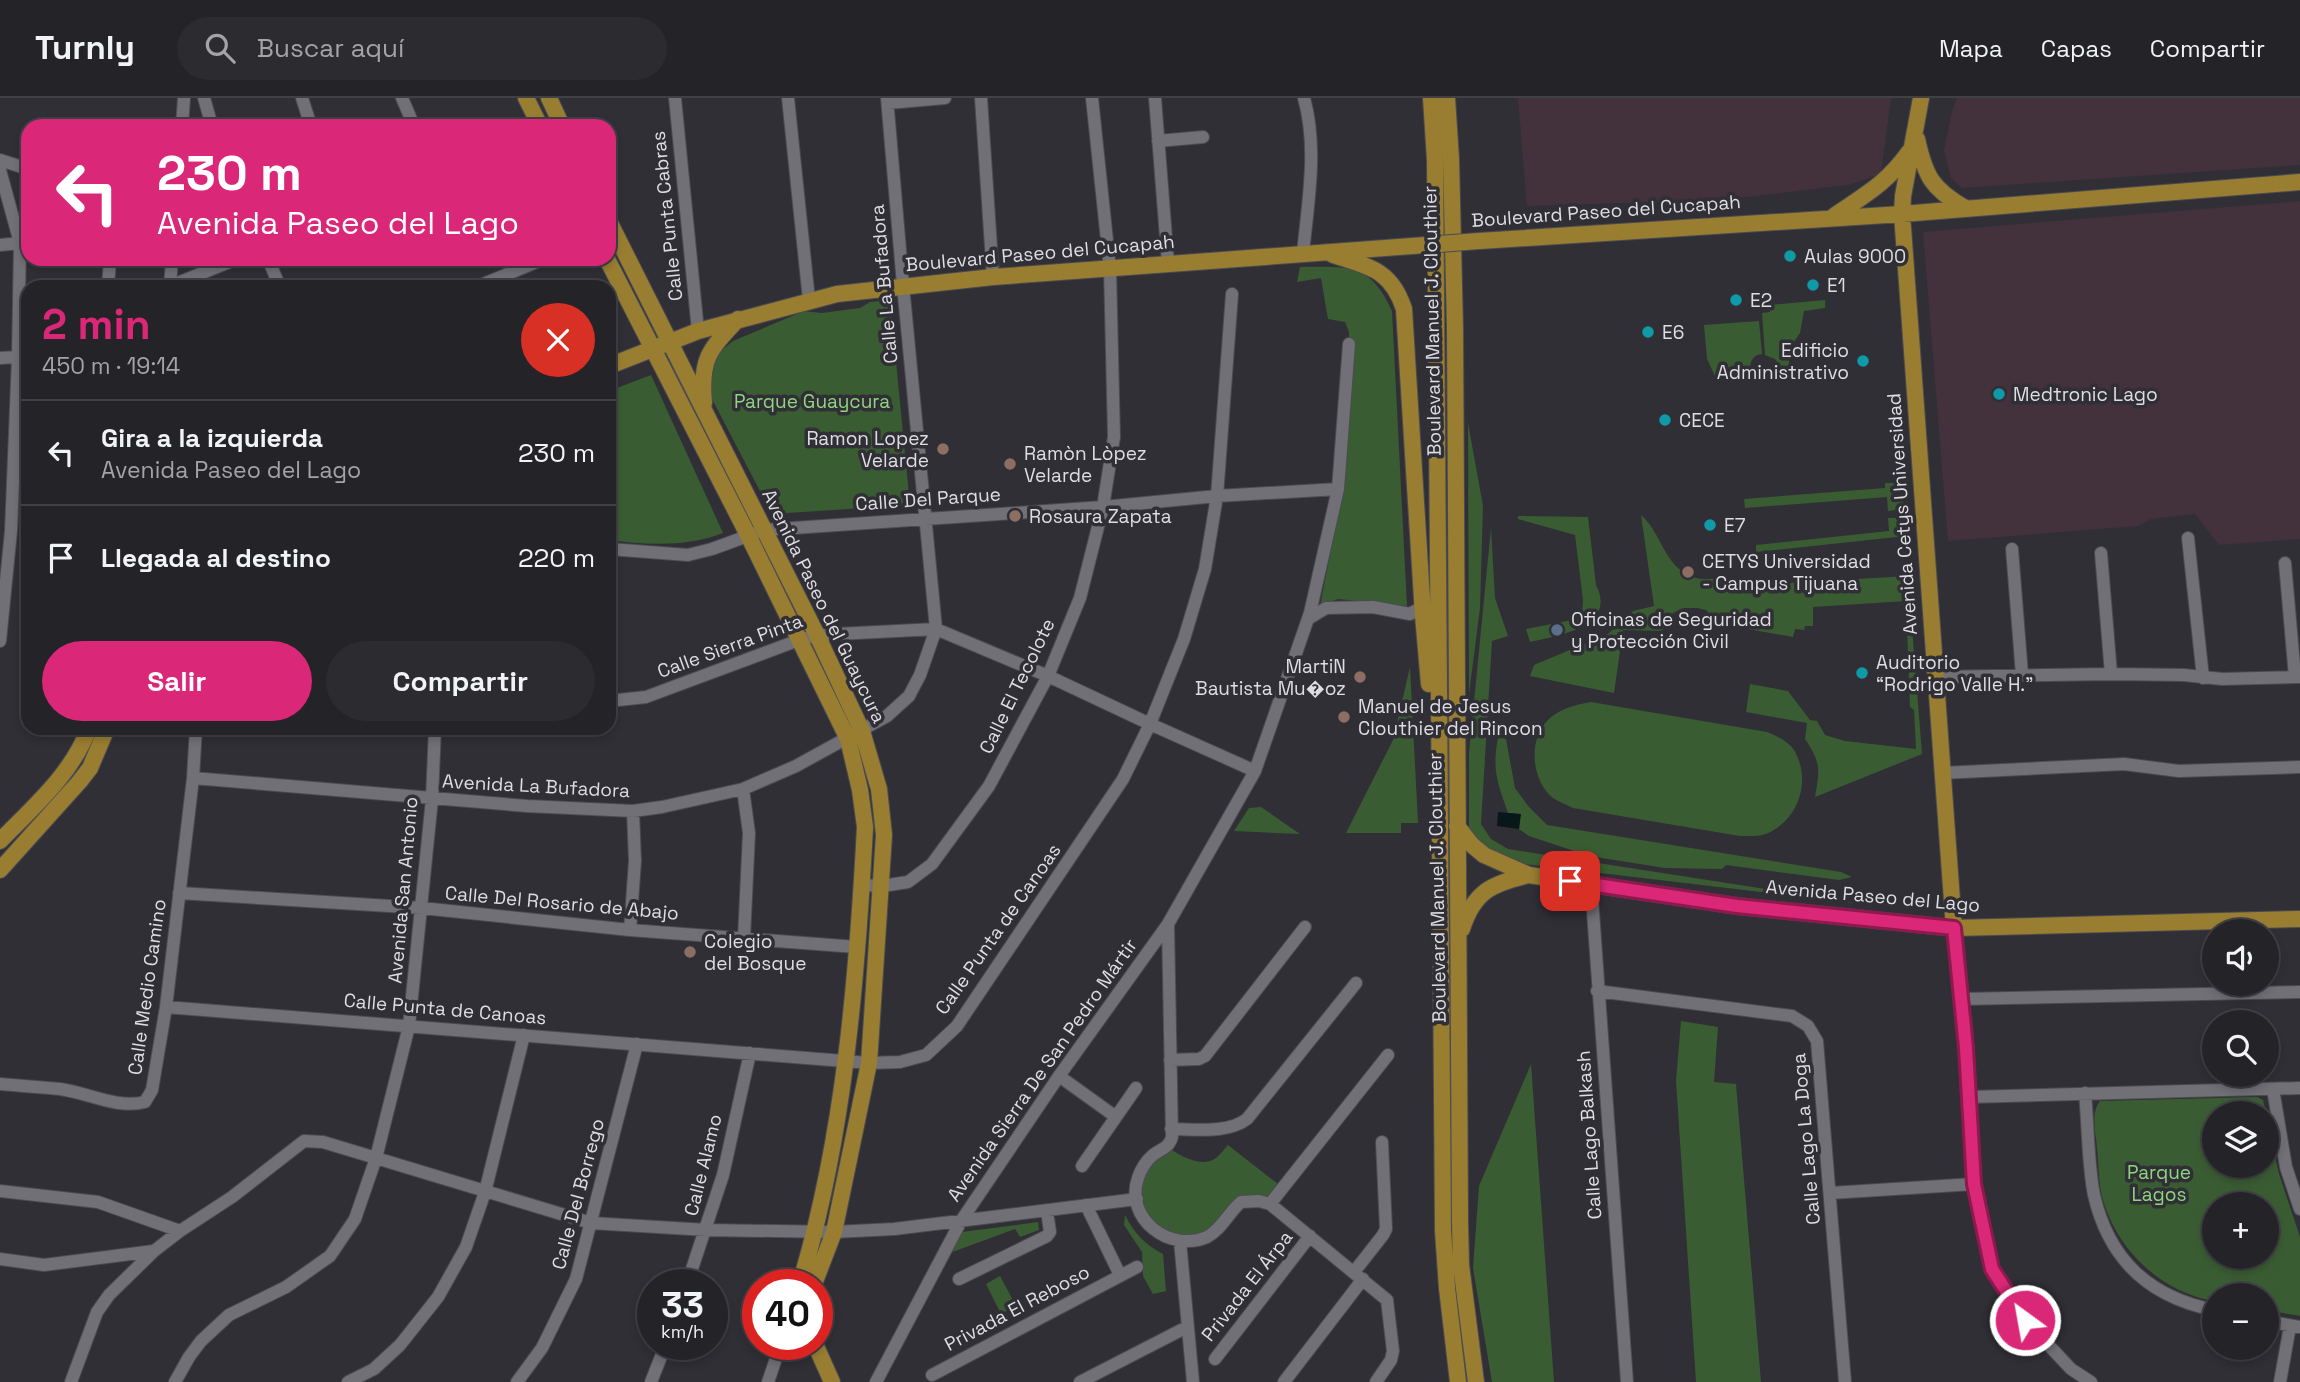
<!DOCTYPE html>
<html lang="es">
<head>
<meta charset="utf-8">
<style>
  body { margin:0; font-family:"Space Grotesk",sans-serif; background:#2c2b30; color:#f1f3f6; height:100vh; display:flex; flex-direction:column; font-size:26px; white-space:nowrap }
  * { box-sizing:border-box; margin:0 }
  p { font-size:23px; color:#a3a4a8 }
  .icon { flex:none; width:38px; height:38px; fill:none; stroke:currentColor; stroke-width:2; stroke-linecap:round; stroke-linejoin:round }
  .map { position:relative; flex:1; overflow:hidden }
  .details { position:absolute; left:21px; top:182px; width:595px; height:455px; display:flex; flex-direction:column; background:#242328; border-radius:21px; box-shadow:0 4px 10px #0003,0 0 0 2px #414045 }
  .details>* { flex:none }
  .guide { position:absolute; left:21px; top:21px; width:595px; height:147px; border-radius:21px; box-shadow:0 4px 10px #0003,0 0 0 2px #414045; background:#db2777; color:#fff; overflow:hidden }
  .buttons { position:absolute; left:2202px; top:821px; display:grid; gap:14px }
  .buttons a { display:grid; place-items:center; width:77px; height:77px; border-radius:50%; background:#242328; box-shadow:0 4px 10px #0003,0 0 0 2px #414045; font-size:35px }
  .speed { position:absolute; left:637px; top:1171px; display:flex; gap:14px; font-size:35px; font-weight:700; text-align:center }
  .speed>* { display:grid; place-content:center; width:91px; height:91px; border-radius:50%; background:#242328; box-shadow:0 4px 10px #0003,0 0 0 2px #414045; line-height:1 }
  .speed small { font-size:18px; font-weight:400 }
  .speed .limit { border:10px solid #d22; background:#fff; color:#111 }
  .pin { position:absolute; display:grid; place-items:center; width:60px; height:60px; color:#fff; margin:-30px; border-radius:14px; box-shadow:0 4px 10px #0006 }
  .me { position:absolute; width:77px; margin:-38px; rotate:328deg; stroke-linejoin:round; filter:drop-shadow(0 0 5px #0008) }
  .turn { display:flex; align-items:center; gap:24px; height:147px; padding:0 21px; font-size:32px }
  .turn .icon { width:91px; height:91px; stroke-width:2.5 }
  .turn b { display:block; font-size:49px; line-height:60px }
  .round { display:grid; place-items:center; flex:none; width:74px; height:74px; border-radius:37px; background:#2c2b30 }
  .head { display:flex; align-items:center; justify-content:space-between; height:119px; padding:0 21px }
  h1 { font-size:42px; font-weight:600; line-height:52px; color:#db2777 }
  .primary-button { display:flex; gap:14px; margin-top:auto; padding:14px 21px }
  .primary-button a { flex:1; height:80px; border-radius:42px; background:#db2777; color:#fff; font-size:28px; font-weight:600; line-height:80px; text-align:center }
  .primary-button a+a { background:#2c2b30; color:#f1f3f6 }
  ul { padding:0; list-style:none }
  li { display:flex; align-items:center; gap:21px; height:105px; padding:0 21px; border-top:2px solid #414045 }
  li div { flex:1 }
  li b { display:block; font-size:26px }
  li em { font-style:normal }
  header { display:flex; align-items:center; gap:42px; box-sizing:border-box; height:98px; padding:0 35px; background:#242328; border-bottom:2px solid #414045 }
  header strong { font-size:33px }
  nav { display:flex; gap:38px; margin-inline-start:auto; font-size:24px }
  .search { width:490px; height:63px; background:#2c2b30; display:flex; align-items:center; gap:18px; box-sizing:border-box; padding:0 24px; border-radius:38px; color:#a3a4a8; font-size:26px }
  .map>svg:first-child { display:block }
  .industrial { fill:#43313b }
  .green { fill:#3a5c33; fill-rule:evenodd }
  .water { fill:#081719 }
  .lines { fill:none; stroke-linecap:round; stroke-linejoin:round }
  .minor-casing { stroke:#4b4b50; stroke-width:14 }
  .major-casing { stroke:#4b4b50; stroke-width:18 }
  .minor { stroke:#717077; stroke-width:12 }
  .major { stroke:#997e32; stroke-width:16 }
  .major-bridge-casing { stroke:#4b4b50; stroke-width:18; stroke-linecap:butt }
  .major-bridge { stroke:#997e32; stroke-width:16 }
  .route-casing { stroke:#8e194d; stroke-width:18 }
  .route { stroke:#db2777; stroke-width:12 }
  .culture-dot { fill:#0f9aa8; stroke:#302f35; stroke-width:2.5 }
  .education-dot { fill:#8d6e63; stroke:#302f35; stroke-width:2.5 }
  .service-dot { fill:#5c6f8a; stroke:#302f35; stroke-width:2.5 }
  .labels { text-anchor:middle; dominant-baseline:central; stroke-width:7; stroke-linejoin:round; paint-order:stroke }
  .street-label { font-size:19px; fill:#dedee2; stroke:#302f35 }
  .poi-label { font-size:19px; fill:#dedee2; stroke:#302f35; text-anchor:start }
  .park-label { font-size:19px; fill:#8fd580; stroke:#302f35 }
</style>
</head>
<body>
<header>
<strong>Turnly</strong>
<div class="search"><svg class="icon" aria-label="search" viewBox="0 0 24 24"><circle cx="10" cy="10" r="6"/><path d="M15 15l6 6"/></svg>Buscar aquí</div>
<nav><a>Mapa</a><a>Capas</a><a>Compartir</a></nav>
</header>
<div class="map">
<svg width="2300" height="1284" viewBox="0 0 2300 1284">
  <rect width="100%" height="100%" fill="#302f35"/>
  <path class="industrial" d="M1518 0H1891L1881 76 1848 87 1721 102 1527 108Z
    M1957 0H2300V67L1962 90 1951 80 1944 52 1952 13Z
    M2300 103V441L2219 447 2195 416 2151 421 2138 428 1948 443 1923 134Z"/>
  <path class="green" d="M1300 169C1347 169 1370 164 1392 213L1407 508 1338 501 1320 508 1343 390 1349 234 1345 224 1328 221 1321 180 1297 184Z
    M890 202 910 407 772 416 712 301 709 280 715 261 723 251 733 243 804 213 822 215 860 210 870 204Z
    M1825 202V210L1804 213 1800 235 1789 251V276H1784L1775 261 1765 257 1762 215 1770 214 1769 207Z
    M1759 223 1762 256C1754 257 1751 261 1750 269L1726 272 1724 279 1716 280 1707 261 1704 227Z
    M651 277 723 435C688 449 646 447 609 442V293Z
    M1468 325 1483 408 1480 510 1469 596Z
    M1885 385H1901L1904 411 1888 413 1887 399 1745 410 1744 401 1885 390Z
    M1641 417C1662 435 1664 469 1693 479 1710 485 1723 476 1737 480L1739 488 1908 478 1922 656 1815 699C1820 671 1821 665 1805 641L1807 625 1746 614 1750 586 1788 593 1810 622 1817 623 1825 637 1845 643 1916 651 1914 612 1910 609 1906 503 1813 509V528H1805L1804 532 1795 531 1793 539 1720 526 1706 512 1697 510H1684L1673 515 1662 533 1623 532 1614 595 1530 578 1534 567 1608 536 1633 513 1654 508Z
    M1518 418 1588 419 1596 487C1618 529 1556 538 1530 544L1526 531 1582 520 1583 502 1575 437 1518 421Z
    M1888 420H1905L1906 438 1756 454V447L1889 433Z
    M1491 430 1495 500 1508 538 1492 543 1481 726 1491 741 1508 751 1862 806 1515 765C1494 756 1477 753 1469 729V655Z
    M1410 569 1418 725H1401V735H1346L1393 642Z
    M1591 604 1767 634C1777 638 1788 643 1794 652 1811 680 1800 718 1772 733 1763 739 1751 738 1740 738L1573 710C1567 707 1559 704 1553 700 1532 683 1528 644 1546 624 1558 611 1574 607 1591 604Z
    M1498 639 1506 641 1515 690 1529 709 1547 727 1841 774 1852 779 1839 782 1726 767 1722 771 1665 770 1589 758 1529 738 1519 731 1520 716 1508 715C1497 683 1492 673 1498 639Z
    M1261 709 1300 736 1234 733 1249 710Z
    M1681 923 1718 929 1714 984 1736 986 1761 1284H1696L1676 983Z
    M1531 966 1554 1284H1492L1473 1170 1479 1088Z
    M2257 999 2263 1002 2266 1015H2214V1068H2266V1018L2279 1076 2300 1139V1218L2266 1212V1197H2214V1203C2160 1194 2115 1150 2102 1098 2098 1083 2099 1066 2097 1050 2096 1035 2090 1016 2100 1003ZM2214 1106H2266V1158H2214Z
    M1228 1047 1283 1090 1270 1106 1249 1103 1216 1133 1180 1143 1140 1114 1137 1082 1167 1049C1179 1057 1202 1071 1216 1060 1220 1057 1224 1051 1228 1047Z
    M1125 1117C1134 1135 1144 1146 1163 1156L1166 1193 1153 1196 1143 1178 1142 1154 1124 1127Z
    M1038 1124 1039 1132 1020 1139 1015 1131 947 1156 962 1134Z
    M1000 1178 1016 1208 1001 1216 986 1186Z"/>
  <path class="water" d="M1498 714 1521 716 1519 731 1497 728Z"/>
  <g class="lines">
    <g class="minor-casing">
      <path id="minor" d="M204 0 212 28
        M302 0 311 28
        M402 0 414 28
        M675 0 698 233
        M788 0 809 202
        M981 0 993 179
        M1155 0 1168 165
        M888 5 945 0
        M182 28 184 0
        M1158 43 1203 39
        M0 62 28 71
        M0 72 20 145 18 259 11 433 0 543
        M0 147 20 145
        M1303 155C1308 104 1318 50 1304 0
        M268 161 280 189
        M170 188 237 161
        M108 189 110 161
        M170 189 172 161
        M476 189 544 161
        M0 260 18 259
        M2188 440 2203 580
        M609 451 688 457 712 451 764 432 1103 409 1217 398 1338 391
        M2012 451 2022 577
        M2101 455 2111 576
        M2285 465 2295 579
        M1308 521 1326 510 1373 509 1410 516 1422 509
        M1934 579 2111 576 2184 577 2222 581 2300 579
        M609 603 646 599 799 542 817 537 936 531 1048 578 1150 626 1255 673
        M1942 675 2124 666 2179 673 2300 669
        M193 680 527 708 633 713 662 709 743 691 796 668 887 618 909 598 920 577 936 531 903 187 887 0
        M743 691 749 735 744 840
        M1591 786 1627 1284
        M862 787 882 788 908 784 932 766 989 688 1048 578 1080 500 1103 409 1114 339 1110 171 1092 0
        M179 795 422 810 630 832 857 849
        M1168 826 1172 1039C1169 1050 1161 1051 1153 1057 1146 1063 1141 1071 1138 1080 1124 1121 1170 1155 1207 1139 1221 1132 1229 1114 1241 1104L1259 1103 1270 1106 1387 1202 1393 1253 1391 1262 1376 1284
        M1954 830 1969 999 1974 1086 1992 1171 2025 1222 2071 1271 2091 1284
        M630 832 635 763 633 713
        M1597 893 1792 918 1808 928 1817 943 1845 1284
        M1962 901 2300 894
        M166 909 869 965 900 964 926 957 957 928 1123 681 1150 626 1184 541 1205 471 1217 398 1232 196
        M1170 962 1199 961 1205 958 1305 829
        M1059 978 1116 1019
        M0 986C20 988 40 989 60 991 89 995 116 1011 145 1004L152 992 166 909 193 680 196 630
        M2273 991 2286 1069 2300 1111
        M2085 995C2088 1026 2088 1068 2094 1097 2109 1162 2149 1199 2214 1212
        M1969 999 2300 990
        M1171 1031C1196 1031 1227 1036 1247 1021L1356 885
        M1082 1068 1136 990
        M0 1093 98 1104 180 1133
        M1830 1095 1974 1086
        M1270 1106 1388 957
        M1086 1107 1120 1177
        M1180 1143 1193 1284
        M0 1161 44 1167 154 1153
        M1354 1174 1383 1137 1386 1131 1382 1044
        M959 1181 1047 1138 1050 1134 1047 1113
        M687 1186 723 1077 750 955
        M2266 1223 2300 1229
        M1215 1261 1310 1138
        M932 1277 1137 1169
        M71 1284 97 1214 109 1197 154 1153 180 1133 232 1099 304 1043 323 1044 591 1125 707 1132 834 1134 894 1131 1137 1101
        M175 1284 189 1259 201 1243 229 1217 286 1189 330 1158 355 1121 376 1060 409 928 432 701 435 630
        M348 1284 374 1271 400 1247 438 1199 466 1149 485 1094 524 937
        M517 1284 542 1250 576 1181 637 946
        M651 1284 666 1246
        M768 1284 781 1246
        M876 1284 961 1123 1059 978 1168 826 1255 673 1310 515 1338 391 1349 246
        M1080 1284 1187 1229
        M1284 1284 1363 1181
        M2280 1284 2290 1228"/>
    </g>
    <g class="major-casing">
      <path id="major" d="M526 0 540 28
        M549 0 562 28
        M1431 0 1435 62 1443 1133 1447 1190 1458 1284
        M1447 0 1451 61 1455 230 1460 1125 1461 1167 1476 1284
        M1921 0 1903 98 1902 116 1954 830
        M1917 41C1925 78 1932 91 1965 110
        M1834 118C1866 96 1885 87 1909 54
        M609 123 817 537 862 633 879 691 884 737 869 965 834 1134 814 1186
        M1479 143 1902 116 2300 84
        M1333 157C1369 169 1391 171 1404 211L1423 517 1429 586
        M607 161 748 437 848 641 860 692 865 729C857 882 844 1039 800 1186
        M609 268 698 233 837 196 993 179 1412 148
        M704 305C700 261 709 252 738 221
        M1457 728 1472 747 1484 757 1529 777 1737 808 1954 830 2300 821
        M0 743C34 708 72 676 89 630
        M0 772 80 683 90 670 107 630
        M1462 831C1474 793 1493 785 1529 777
        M815 1246 832 1284"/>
    </g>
    <use href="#minor" class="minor"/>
    <use href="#major" class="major"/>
    <g class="major-bridge-casing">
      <path id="major-bridge" d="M1412 148 1479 143"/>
    </g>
    <use href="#major-bridge" class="major-bridge"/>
  </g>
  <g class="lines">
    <g class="route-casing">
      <path id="route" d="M1570 783 1737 808 1954 830 1966 950 1974 1086 1992 1171 2025 1222"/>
    </g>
    <use href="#route" class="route"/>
  </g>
  <g class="culture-dot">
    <circle cx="1790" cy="158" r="7"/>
    <circle cx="1813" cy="187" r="7"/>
    <circle cx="1736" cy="202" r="7"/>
    <circle cx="1648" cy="234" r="7"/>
    <circle cx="1863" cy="263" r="7"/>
    <circle cx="1999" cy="296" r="7"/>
    <circle cx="1665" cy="322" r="7"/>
    <circle cx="1710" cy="427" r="7"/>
    <circle cx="1862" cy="575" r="7"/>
  </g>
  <g class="education-dot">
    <circle cx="943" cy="351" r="7"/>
    <circle cx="1010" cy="366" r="7"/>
    <circle cx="1015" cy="418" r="7"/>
    <circle cx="1688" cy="474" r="7"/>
    <circle cx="1360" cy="579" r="7"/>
    <circle cx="1344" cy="619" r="7"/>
    <circle cx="690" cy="854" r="7"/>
  </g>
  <circle class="service-dot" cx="1557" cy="532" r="7"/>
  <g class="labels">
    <g class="street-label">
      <text transform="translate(1606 113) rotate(-4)">Boulevard Paseo del Cucapah</text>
      <text transform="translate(667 118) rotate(-96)">Calle Punta Cabras</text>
      <text transform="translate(1040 155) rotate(-5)">Boulevard Paseo del Cucapah</text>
      <text transform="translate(884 186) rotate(-95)">Calle La Bufadora</text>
      <text transform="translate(1432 223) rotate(-91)">Boulevard Manuel J. Clouthier</text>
      <text transform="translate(928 401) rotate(-4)">Calle Del Parque</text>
      <text transform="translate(1902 416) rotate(-94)">Avenida Cetys Universidad</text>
      <text transform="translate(824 508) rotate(64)">Avenida Paseo del Guaycura</text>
      <text transform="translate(730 548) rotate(-20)">Calle Sierra Pinta</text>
      <text transform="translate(1017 588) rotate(-64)">Calle El Tecolote</text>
      <text transform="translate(536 688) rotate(3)">Avenida La Bufadora</text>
      <text transform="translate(1437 790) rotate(-91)">Boulevard Manuel J. Clouthier</text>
      <text transform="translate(403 792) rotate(-85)">Avenida San Antonio</text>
      <text transform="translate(1873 798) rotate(5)">Avenida Paseo del Lago</text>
      <text transform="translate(562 805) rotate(5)">Calle Del Rosario de Abajo</text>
      <text transform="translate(998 831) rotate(-55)">Calle Punta de Canoas</text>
      <text transform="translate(147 889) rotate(-82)">Calle Medio Camino</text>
      <text transform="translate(445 911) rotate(5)">Calle Punta de Canoas</text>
      <text transform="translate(1042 972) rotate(-55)">Avenida Sierra De San Pedro Mártir</text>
      <text transform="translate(1589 1037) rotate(-94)">Calle Lago Balkash</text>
      <text transform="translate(1806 1041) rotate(-95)">Calle Lago La Doga</text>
      <text transform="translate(703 1067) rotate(-76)">Calle Alamo</text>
      <text transform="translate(578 1096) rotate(-75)">Calle Del Borrego</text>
      <text transform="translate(1247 1188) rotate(-52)">Privada El Árpa</text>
      <text transform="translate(1017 1210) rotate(-28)">Privada El Reboso</text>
    </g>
    <g class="poi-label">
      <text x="1804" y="158">Aulas 9000</text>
      <text x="1827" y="187">E1</text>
      <text x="1750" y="202">E2</text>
      <text x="1662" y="234">E6</text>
      <text x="1849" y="252" text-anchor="end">Edificio<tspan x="1849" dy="22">Administrativo</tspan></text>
      <text x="2013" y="296">Medtronic Lago</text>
      <text x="1679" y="322">CECE</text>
      <text x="929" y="340" text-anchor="end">Ramon Lopez<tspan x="929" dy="22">Velarde</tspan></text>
      <text x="1024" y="355">Ramòn Lòpez<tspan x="1024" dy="22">Velarde</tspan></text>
      <text x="1029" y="418">Rosaura Zapata</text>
      <text x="1724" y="427">E7</text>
      <text x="1702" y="463">CETYS Universidad<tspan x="1702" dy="22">- Campus Tijuana</tspan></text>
      <text x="1571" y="521">Oficinas de Seguridad<tspan x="1571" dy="22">y Protección Civil</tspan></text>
      <text x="1876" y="564">Auditorio<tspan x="1876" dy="22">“Rodrigo Valle H.”</tspan></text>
      <text x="1346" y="568" text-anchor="end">MartiN<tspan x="1346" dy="22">Bautista Mu�oz</tspan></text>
      <text x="1358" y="608">Manuel de Jesus<tspan x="1358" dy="22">Clouthier del Rincon</tspan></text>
      <text x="704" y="843">Colegio<tspan x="704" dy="22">del Bosque</tspan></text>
    </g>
    <g class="park-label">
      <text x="812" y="303">Parque Guaycura</text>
      <text x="2159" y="1074">Parque<tspan x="2159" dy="22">Lagos</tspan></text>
    </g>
  </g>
</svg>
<div class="buttons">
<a><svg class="icon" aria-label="sound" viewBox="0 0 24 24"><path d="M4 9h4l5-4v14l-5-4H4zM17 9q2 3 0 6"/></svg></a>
<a><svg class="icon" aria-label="search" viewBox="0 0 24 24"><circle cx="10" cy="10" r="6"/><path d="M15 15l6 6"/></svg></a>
<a><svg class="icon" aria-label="layers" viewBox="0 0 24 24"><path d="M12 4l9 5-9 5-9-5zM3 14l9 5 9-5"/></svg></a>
<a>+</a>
<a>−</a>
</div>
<div class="speed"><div>33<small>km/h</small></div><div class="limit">40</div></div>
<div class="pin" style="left:1570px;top:783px;background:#d93025"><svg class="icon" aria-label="arrive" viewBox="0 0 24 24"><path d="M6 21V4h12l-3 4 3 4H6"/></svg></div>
<svg class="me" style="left:2025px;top:1222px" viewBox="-20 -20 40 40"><circle r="17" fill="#db2777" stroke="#fff" stroke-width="3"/><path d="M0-11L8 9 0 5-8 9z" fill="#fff"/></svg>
<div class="guide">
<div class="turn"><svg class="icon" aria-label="left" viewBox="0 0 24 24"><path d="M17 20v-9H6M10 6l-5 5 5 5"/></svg><div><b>230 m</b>Avenida Paseo del Lago</div></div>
</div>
<section class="details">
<div class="head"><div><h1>2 min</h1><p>450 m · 19:14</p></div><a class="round" style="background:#d93025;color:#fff"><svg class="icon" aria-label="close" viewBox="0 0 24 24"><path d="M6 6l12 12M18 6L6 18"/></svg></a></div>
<ul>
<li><svg class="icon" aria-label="left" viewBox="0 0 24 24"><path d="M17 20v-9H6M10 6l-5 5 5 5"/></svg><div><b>Gira a la izquierda</b><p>Avenida Paseo del Lago</p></div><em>230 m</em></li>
<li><svg class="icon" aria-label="arrive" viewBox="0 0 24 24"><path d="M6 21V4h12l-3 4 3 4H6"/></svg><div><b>Llegada al destino</b></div><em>220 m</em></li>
</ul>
<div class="primary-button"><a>Salir</a><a>Compartir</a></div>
</section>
</div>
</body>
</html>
